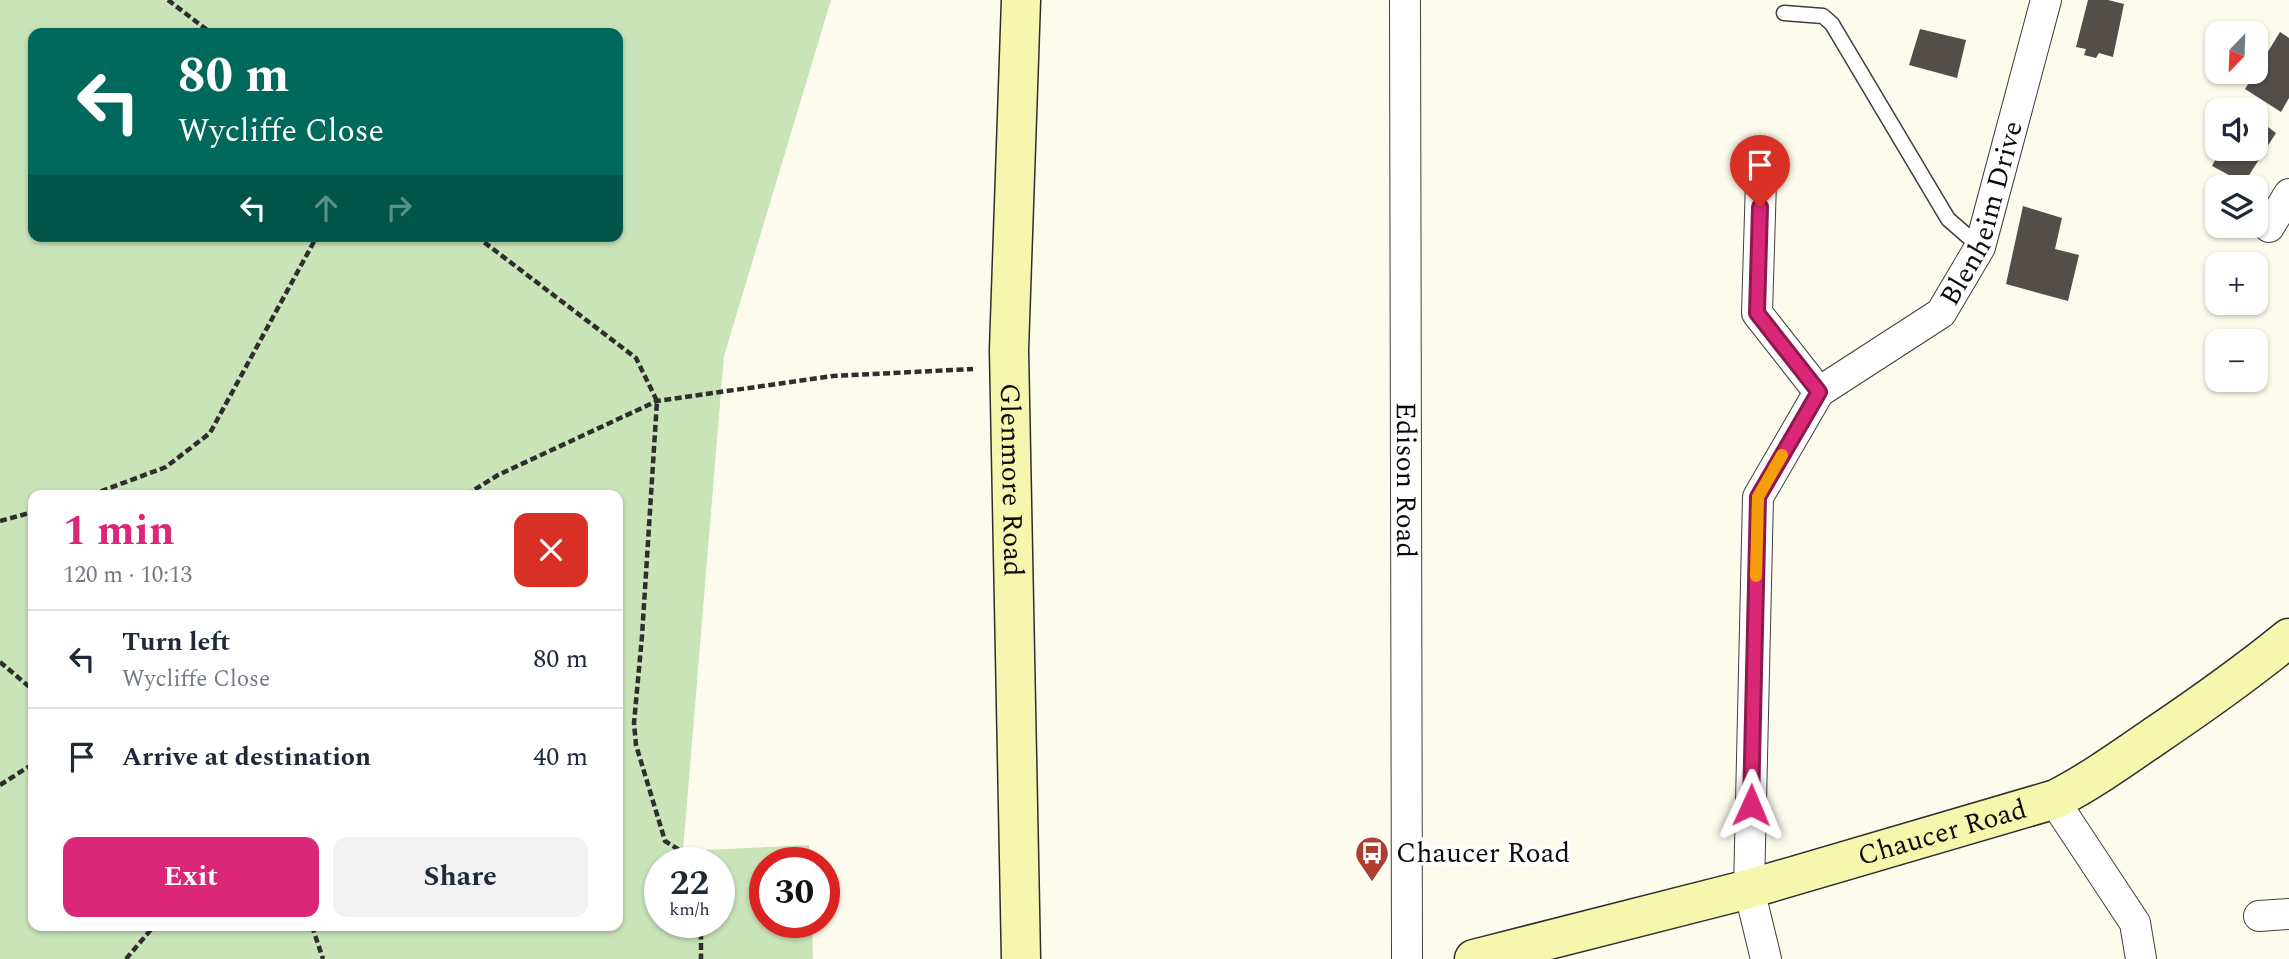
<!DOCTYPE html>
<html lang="en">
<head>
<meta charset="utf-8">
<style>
  body { margin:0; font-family:Spectral,serif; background:#f2f2f3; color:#1f2937; height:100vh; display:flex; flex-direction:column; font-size:26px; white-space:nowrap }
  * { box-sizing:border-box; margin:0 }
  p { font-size:23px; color:#747a83 }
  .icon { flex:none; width:38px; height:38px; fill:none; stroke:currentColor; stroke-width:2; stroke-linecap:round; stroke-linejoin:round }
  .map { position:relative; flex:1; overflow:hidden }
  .panel { position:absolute; left:28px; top:490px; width:595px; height:441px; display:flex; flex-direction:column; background:#fff; border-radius:14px; box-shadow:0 2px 5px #0004 }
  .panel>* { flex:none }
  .hud { position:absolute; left:28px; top:28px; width:595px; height:214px; border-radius:14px; box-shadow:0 2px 5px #0004; background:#00695c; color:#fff; overflow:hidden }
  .needle { width:46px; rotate:203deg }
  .fabs { position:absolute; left:2205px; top:21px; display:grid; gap:14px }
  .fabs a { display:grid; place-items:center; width:63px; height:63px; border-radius:14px; background:#fff; box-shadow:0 2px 5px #0004; font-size:35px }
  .speed { position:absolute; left:644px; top:847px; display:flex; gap:14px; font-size:35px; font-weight:700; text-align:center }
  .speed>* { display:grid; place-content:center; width:91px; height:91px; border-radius:50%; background:#fff; box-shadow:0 2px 5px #0004; line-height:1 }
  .speed small { font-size:18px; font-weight:400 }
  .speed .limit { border:10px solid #d22; background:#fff; color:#111 }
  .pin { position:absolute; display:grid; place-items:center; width:60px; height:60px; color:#fff; margin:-72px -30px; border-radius:50% 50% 50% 0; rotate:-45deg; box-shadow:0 0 7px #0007 }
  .pin .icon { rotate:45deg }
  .me { position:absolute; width:77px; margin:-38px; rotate:1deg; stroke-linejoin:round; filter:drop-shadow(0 0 5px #0008) }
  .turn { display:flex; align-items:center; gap:24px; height:147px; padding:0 35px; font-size:32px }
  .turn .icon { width:91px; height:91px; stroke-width:2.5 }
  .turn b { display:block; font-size:49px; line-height:60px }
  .lanes { display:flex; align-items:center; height:66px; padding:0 35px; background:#0003; justify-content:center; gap:35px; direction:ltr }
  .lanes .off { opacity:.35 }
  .round { display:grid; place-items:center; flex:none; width:74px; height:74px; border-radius:14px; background:#f2f2f3 }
  .headline { display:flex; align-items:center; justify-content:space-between; height:119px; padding:0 35px }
  h1 { font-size:42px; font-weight:700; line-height:52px; color:#db2777 }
  .cta { display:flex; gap:14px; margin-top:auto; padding:14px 35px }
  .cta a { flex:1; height:80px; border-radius:14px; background:#db2777; color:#fff; font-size:28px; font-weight:700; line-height:80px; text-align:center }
  .cta a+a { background:#f2f2f3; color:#1f2937 }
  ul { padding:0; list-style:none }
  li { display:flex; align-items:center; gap:21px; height:98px; padding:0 35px; border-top:2px solid #e0e1e3 }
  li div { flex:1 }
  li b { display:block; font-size:26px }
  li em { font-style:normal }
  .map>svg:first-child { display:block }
  .grass { fill:#c9e4b9; fill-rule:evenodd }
  .building { fill:#534e49 }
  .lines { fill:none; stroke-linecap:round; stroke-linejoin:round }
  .lane-casing { stroke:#3f3f3f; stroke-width:17 }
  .street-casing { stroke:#3f3f3f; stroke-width:32 }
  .secondary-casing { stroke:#2e2e2e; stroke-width:41 }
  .path { stroke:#2e2e2e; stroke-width:4.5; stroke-dasharray:7 3.5; stroke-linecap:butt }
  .lane { stroke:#fff; stroke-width:14 }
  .street { stroke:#fff; stroke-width:30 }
  .secondary { stroke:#f4f7ad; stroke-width:38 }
  .route-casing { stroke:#8e194d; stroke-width:18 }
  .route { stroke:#db2777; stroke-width:12 }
  .slow { stroke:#f59e0b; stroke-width:12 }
  .labels { text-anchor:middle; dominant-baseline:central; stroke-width:7; stroke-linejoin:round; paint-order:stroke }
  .street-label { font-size:28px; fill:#0c0c0c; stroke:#fff }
  .poi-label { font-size:28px; fill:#0c0c0c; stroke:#fff; text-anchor:start }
</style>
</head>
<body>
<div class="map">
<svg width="2289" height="959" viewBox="0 0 2289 959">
  <rect width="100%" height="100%" fill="#fdfcec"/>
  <path class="grass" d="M0 0H831L724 356 683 851 809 845 810 863H765V922H812L813 959H0ZM33 33H618V236H33ZM33 495H618V926H33ZM660 863H719V922H660Z"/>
  <path class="building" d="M2088 0H2108L2124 4 2113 57 2099 53 2096 58 2084 55 2086 49 2076 47Z
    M1920 29 1966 40 1957 78 1909 65Z
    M2280 32 2289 38V98L2281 112 2245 89Z
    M2256 118 2276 133 2244 183 2212 166 2221 149H2256Z
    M2023 206 2062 218 2055 249 2079 255 2068 301 2006 284Z"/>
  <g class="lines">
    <g class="lane-casing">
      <path id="lane" d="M1784 13 1823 16 1832 24 1948 219 1980 247"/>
    </g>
    <g class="street-casing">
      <g id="street">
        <path id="s1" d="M1405 0 1407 959"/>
        <path d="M1761 181 1757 313 1819 392"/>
        <path d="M2269 227 2289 194"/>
        <path d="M2056 799 2063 814 2135 923 2141 959"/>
        <path d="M2259 916 2289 914"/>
        <path id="s2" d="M1766 959 1749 889 1758 497 1819 392 1941 313 1980 247 2046 0"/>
      </g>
    </g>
    <g class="secondary-casing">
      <g id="secondary">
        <path id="s3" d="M1021 0 1009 350 1021 959"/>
        <path id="s4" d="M1474 959 1749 889 2056 799C2091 781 2123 758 2155 736 2201 705 2246 673 2289 638"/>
      </g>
    </g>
    <path class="path" d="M168 0 211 33
      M476 236 636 358 657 401 642 636 634 723 636 745 665 841 700 863
      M91 495 166 467 210 433 317 236
      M466 495 498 475 657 401 833 376 973 369
      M0 521 33 512
      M0 662 33 690
      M0 785 33 764
      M701 922V959
      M312 926 323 959
      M126 959 154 926"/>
    <use href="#lane" class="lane"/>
    <use href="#street" class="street"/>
    <use href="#secondary" class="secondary"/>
  </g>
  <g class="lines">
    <g class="route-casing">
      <path id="route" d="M1751 805 1758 497 1819 392 1757 313 1760 207"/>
    </g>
    <use href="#route" class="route"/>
    <path class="slow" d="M1756 576 1758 497 1782 455"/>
  </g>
  <defs>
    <g id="bus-pin" transform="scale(1.75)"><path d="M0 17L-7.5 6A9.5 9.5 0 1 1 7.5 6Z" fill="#ad3e32" stroke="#fff"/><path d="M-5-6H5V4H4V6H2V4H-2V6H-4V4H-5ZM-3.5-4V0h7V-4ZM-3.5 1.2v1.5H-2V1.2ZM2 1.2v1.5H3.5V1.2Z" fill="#fff"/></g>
  </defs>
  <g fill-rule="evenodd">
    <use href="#bus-pin" x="1372" y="853"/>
  </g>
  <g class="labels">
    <g class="street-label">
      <text stroke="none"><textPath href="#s2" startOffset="840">Blenheim Drive</textPath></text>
      <text stroke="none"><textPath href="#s3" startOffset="480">Glenmore Road</textPath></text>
      <text stroke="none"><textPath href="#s1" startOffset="480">Edison Road</textPath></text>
      <text stroke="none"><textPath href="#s4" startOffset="485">Chaucer Road</textPath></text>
    </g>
    <g class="poi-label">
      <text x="1396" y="853">Chaucer Road</text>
    </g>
  </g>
</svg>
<div class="fabs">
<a><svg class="needle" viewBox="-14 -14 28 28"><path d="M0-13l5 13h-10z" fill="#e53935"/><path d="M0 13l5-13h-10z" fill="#747a83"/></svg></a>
<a><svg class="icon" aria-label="sound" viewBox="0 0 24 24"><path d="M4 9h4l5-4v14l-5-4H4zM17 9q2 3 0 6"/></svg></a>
<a><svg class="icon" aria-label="layers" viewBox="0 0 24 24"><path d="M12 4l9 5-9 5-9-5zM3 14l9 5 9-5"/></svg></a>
<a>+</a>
<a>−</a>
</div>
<div class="speed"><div>22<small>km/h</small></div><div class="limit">30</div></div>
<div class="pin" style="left:1760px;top:207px;background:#d93025"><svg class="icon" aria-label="arrive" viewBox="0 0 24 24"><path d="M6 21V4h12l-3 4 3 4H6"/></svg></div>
<svg class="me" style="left:1751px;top:805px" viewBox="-20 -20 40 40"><path d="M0-17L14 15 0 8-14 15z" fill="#db2777" stroke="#fff" stroke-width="4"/></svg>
<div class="hud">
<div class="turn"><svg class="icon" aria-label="left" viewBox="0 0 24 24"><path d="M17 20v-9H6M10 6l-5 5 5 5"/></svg><div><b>80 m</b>Wycliffe Close</div></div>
<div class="lanes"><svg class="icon" aria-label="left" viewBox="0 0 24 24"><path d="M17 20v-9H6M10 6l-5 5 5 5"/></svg><svg class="icon off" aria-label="ahead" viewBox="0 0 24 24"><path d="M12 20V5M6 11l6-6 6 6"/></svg><svg class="icon off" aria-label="right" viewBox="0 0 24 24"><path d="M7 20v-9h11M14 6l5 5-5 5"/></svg></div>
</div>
<section class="panel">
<div class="headline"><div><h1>1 min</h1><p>120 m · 10:13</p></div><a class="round" style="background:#d93025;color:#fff"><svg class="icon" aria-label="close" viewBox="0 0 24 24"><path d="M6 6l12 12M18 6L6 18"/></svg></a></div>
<ul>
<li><svg class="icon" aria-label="left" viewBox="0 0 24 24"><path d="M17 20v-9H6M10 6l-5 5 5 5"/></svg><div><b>Turn left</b><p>Wycliffe Close</p></div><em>80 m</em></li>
<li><svg class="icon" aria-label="arrive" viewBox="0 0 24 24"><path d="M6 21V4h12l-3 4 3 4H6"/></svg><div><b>Arrive at destination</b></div><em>40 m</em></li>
</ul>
<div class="cta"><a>Exit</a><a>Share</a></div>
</section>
</div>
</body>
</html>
